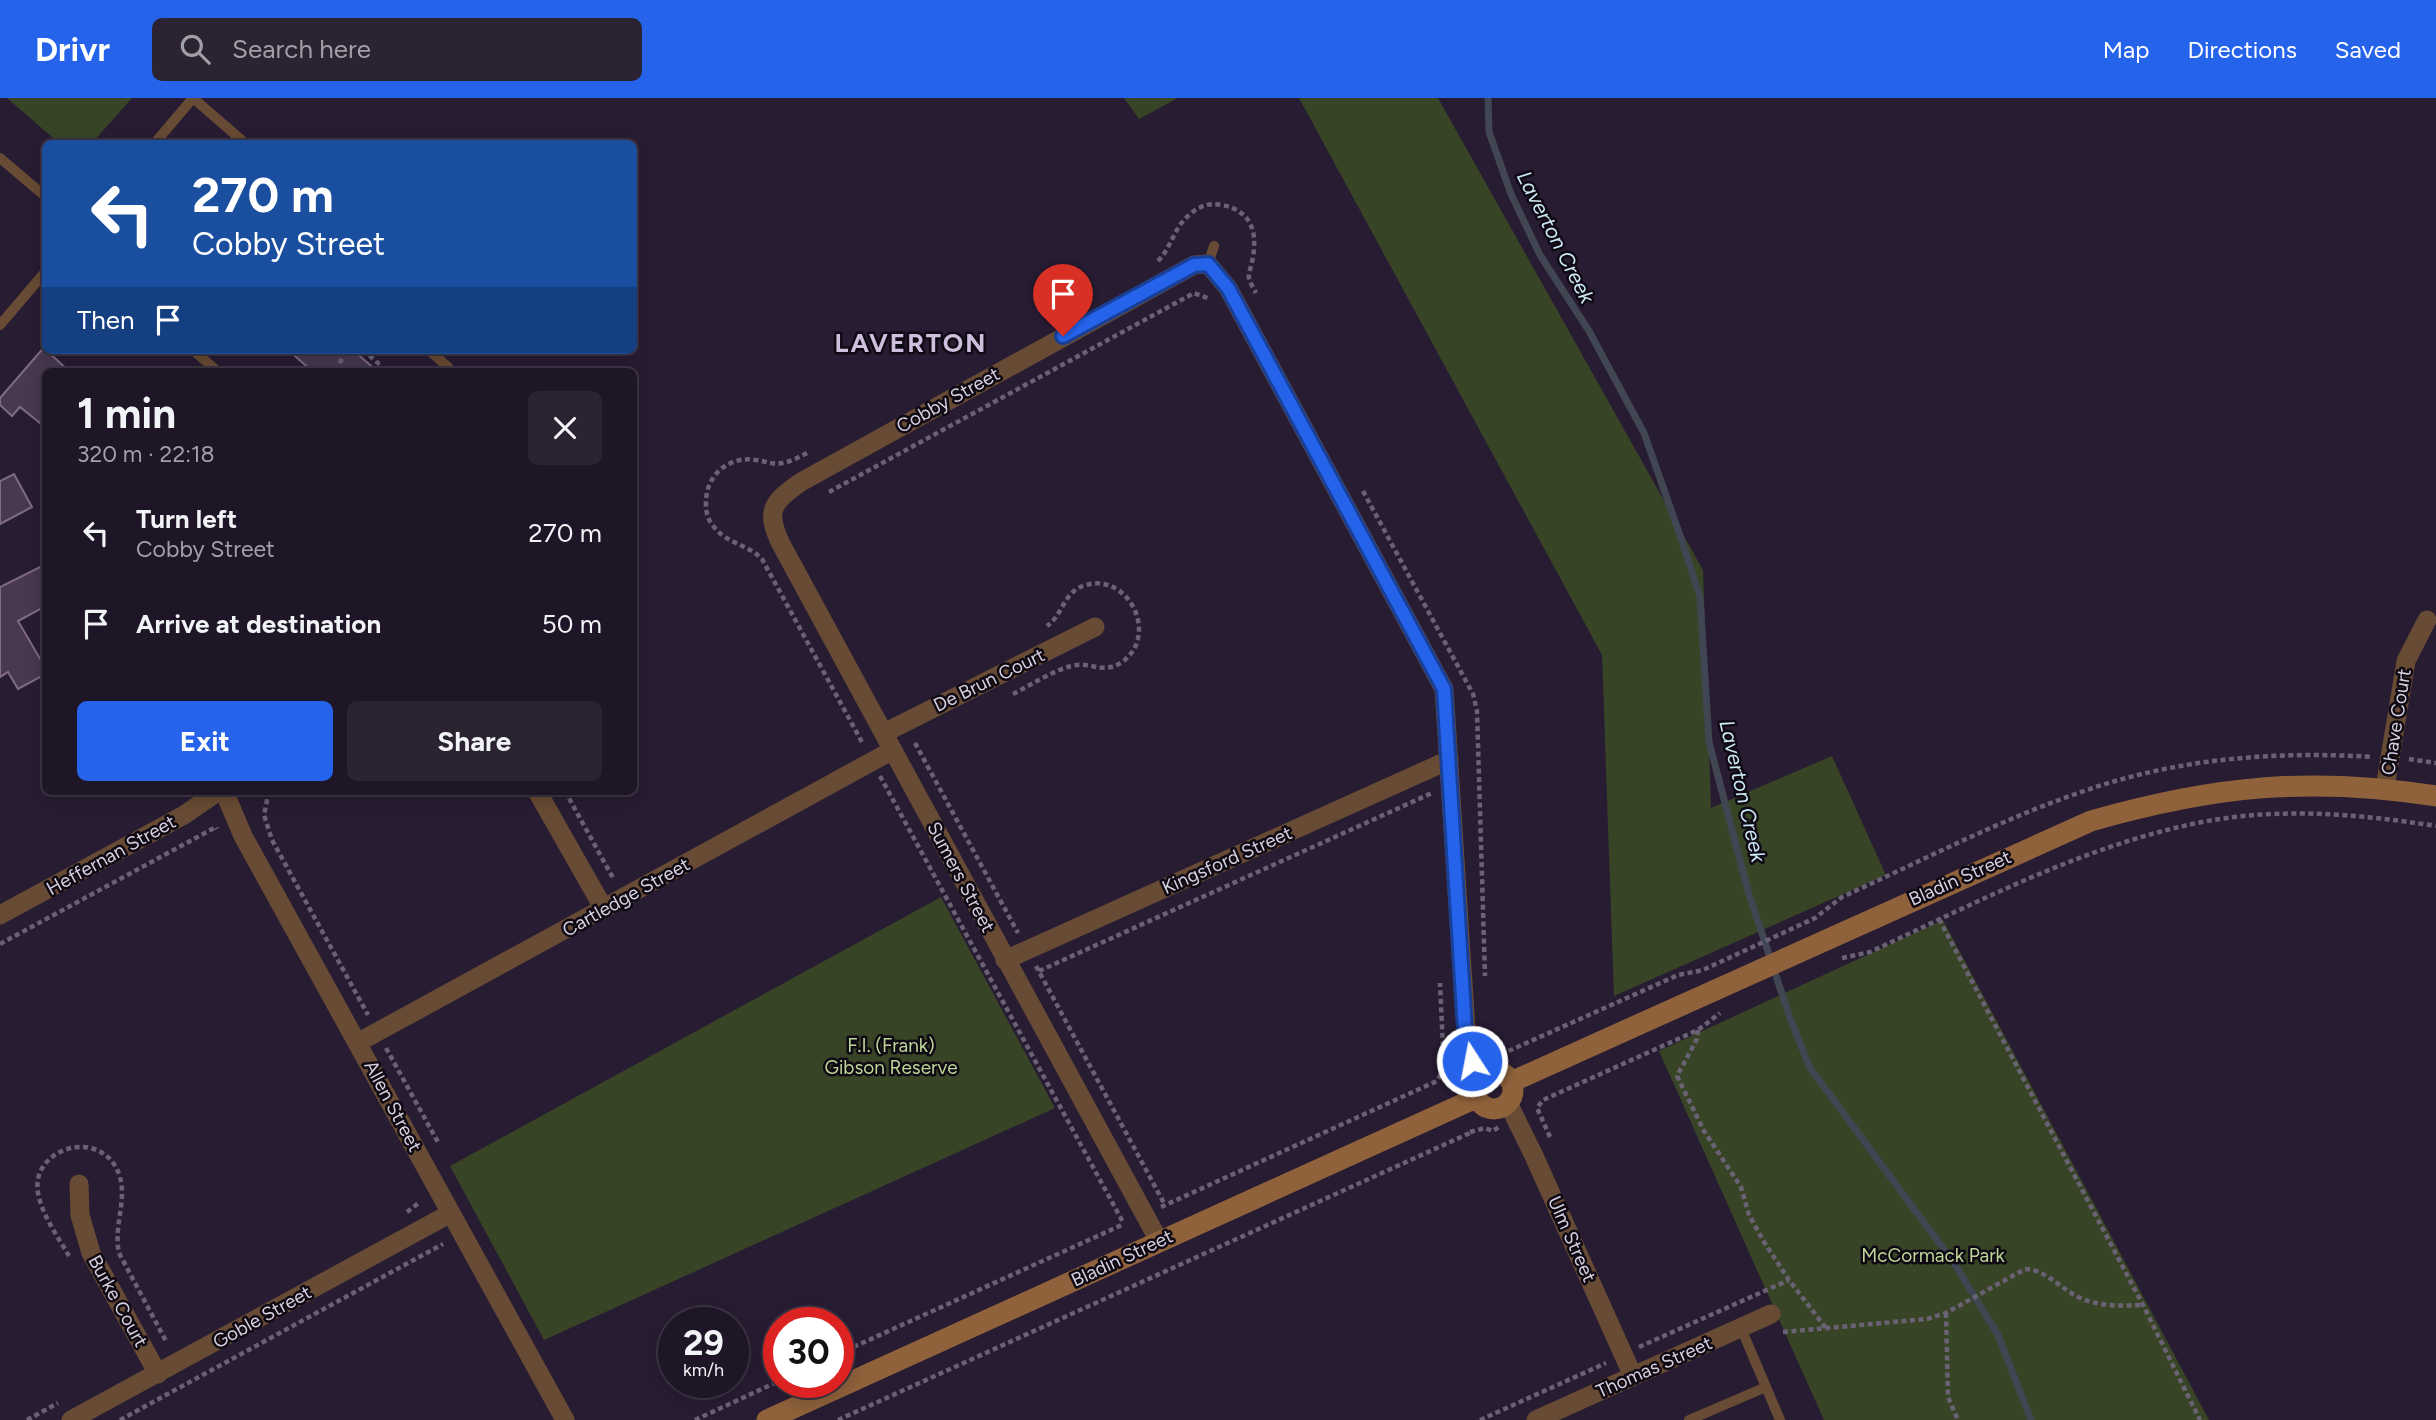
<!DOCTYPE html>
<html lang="en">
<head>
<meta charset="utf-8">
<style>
  body { margin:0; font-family:Figtree,sans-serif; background:#2b2232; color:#f1f3f6; height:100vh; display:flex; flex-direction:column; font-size:26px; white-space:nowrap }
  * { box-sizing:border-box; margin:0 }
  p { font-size:23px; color:#a19fa7 }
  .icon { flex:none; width:38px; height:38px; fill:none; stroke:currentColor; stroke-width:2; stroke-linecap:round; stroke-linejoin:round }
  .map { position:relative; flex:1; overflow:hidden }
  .side { position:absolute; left:42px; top:270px; width:595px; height:427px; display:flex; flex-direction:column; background:#1e1526; border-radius:10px; box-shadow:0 4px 18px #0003,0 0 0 2px #3c3443 }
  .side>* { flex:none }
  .hud { position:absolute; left:42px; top:42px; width:595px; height:214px; border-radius:10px; box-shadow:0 4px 18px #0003,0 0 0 2px #3c3443; background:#1a4fa0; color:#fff; overflow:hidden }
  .speed { position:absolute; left:658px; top:1209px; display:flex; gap:14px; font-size:35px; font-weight:700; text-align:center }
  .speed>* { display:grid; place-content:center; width:91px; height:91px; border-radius:50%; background:#1e1526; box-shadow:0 4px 18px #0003,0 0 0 2px #3c3443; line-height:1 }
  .speed small { font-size:18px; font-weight:400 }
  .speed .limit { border:10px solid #d22; background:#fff; color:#111 }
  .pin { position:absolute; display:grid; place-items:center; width:60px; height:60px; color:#fff; margin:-72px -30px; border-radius:50% 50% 50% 0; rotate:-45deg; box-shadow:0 0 7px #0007 }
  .pin .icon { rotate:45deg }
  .me { position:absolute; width:77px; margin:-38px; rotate:349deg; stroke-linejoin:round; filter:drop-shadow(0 0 5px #0008) }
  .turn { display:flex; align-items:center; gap:24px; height:147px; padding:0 35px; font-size:32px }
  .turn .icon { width:91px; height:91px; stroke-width:2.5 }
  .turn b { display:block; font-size:49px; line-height:60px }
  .then { display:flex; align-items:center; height:66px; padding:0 35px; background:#0003; gap:14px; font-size:26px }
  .round { display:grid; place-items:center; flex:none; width:74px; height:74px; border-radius:10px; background:#2b2232 }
  .overview { display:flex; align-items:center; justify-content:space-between; height:119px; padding:0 35px }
  h1 { font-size:42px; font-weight:700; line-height:52px }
  .primary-button { display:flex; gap:14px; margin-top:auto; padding:14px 35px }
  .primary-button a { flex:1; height:80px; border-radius:10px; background:#2563eb; color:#fff; font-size:28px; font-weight:700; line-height:80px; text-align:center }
  .primary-button a+a { background:#2b2232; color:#f1f3f6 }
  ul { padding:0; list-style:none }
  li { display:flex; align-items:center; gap:21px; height:91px; padding:0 35px }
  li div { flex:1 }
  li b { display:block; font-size:26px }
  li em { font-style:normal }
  header { display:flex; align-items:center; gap:42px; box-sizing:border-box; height:98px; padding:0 35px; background:#2563eb; color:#fff }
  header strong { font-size:33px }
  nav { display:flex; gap:38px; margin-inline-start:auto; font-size:24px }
  .search { width:490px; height:63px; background:#2b2232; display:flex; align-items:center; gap:18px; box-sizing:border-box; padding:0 24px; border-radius:10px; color:#a19fa7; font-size:26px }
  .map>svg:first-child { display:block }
  .green { fill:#384426 }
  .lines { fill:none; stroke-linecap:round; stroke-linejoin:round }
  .stream { stroke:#404652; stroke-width:7 }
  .building { fill:#493850; stroke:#7e6b85; stroke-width:2 }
  .path { stroke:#6b6175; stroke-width:4.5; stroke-dasharray:5 3.5; stroke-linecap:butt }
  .lane { stroke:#684b34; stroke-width:10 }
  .street { stroke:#684b34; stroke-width:19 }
  .secondary { stroke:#8f623b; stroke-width:21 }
  .route-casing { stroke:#184099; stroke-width:18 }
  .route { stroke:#2563eb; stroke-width:12 }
  .labels { text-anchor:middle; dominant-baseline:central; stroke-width:5; stroke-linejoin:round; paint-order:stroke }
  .street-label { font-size:19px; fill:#d6cfdf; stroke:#0e0913 }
  .park-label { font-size:19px; fill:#bdd697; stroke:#0e0913 }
  .water-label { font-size:21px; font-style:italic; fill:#cce8f6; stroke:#0e0913 }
  .district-label { font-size:26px; font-weight:bold; letter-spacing:2px; fill:#cebfdf; stroke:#0e0913 }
</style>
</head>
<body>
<header>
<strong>Drivr</strong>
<div class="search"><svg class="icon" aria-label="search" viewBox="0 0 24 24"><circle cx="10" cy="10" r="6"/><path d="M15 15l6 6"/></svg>Search here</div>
<nav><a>Map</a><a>Directions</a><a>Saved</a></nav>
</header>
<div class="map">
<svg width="2436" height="1322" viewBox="0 0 2436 1322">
  <rect width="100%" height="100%" fill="#281c33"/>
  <path class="green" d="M7 0H132L92 45 60 46Z
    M1124 0H1178L1139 21Z
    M1299 0H1438L1703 472 1711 710 1832 658 1886 777 1614 898 1602 557Z
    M941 799 1055 1010 544 1242 450 1068Z
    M1943 822 2209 1322H1824L1659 953Z"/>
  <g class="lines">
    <path class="stream" d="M1488 0 1489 34 1511 96 1540 157 1589 233 1644 335 1682 443 1700 499 1709 644 1748 793 1790 920 1810 970 1954 1165 1998 1237 2031 1322"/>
  </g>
  <path class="building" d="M46 247V252L69 273H46V330L20 309 12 318 0 307V300Z
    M288 252H353L377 273H312Z
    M14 376 32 409 0 426V383Z
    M46 466V508L18 523 46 571V576L18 591 8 574 0 579V489Z"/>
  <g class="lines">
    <path class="path" d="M1158 163C1171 150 1174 130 1188 118 1197 109 1209 104 1222 107 1253 113 1258 136 1252 164 1251 169 1248 176 1249 180 1250 185 1254 191 1256 195
      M363 252 378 265 374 270
      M336 273 346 252
      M807 355C799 359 790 364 782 365 773 367 765 363 756 362 733 358 712 372 707 394 705 407 705 419 714 429 726 445 749 447 762 461L863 646
      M1363 393 1473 596 1477 613 1485 878
      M829 394 1194 195 1210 201
      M1013 596C1031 587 1052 573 1071 568 1091 562 1105 580 1127 560 1157 531 1126 475 1086 487 1063 493 1064 516 1047 528
      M915 645 1018 835
      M2409 661 2436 665
      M880 678 1124 1126
      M269 693 264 717 272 742 368 917
      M565 693 613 780
      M1939 821 2143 1207 2200 1322
      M0 846 216 729 217 731
      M1842 860 1870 854C1978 804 2085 747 2202 724 2280 709 2359 716 2436 728
      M1036 868 1165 1107
      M1039 873 1432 695
      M1698 932 1697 941 1677 978 1704 1033 1741 1089 1749 1117 1764 1144 1789 1182 1826 1230
      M386 950 439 1046
      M1493 960 1678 877 1703 872 1815 820 1842 799C1924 762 2005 719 2090 691 2181 660 2278 653 2373 659
      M1470 1034 1485 1030 1493 1033 1499 1029
      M1550 1039 1537 1010 1543 1002 1698 932 1720 915
      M1161 1109 1437 983 1444 971 1440 885
      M407 1114 420 1104
      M69 1158C58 1139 42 1117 38 1095 30 1050 101 1028 119 1076 128 1102 113 1128 119 1155L167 1245
      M1946 1215 1948 1299 1958 1322
      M1783 1234 1927 1221 1946 1215 2025 1171C2045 1171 2061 1191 2078 1199 2100 1209 2120 1208 2143 1207
      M1639 1249 1789 1182
      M838 1256 1124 1126
      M27 1322 58 1305
      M120 1322 443 1146
      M695 1322 779 1283
      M838 1322 1470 1035
      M1480 1322 1606 1265"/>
    <path class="lane" d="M193 0 246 46
      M154 46 193 0
      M0 60 46 99
      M1208 166 1214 148
      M0 227 46 173
      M193 252 217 273
      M429 252 448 269 445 273
      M1741 1230 1780 1322
      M1689 1322 1766 1289"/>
    <path class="street" d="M884 635 1095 529
      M2385 690 2406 563 2427 522
      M224 693 243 738 565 1322
      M537 693 604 811
      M0 817 184 717 219 693
      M1005 862 1449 662
      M359 944 893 652
      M1508 1005 1534 1058 1633 1278
      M79 1086 80 1117 91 1155 158 1276
      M1159 1143 781 446C765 413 772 404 801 384L1194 167 1208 166 1228 190 1444 591 1466 932 1472 963 1481 977
      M71 1322 451 1115
      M1536 1322 1771 1216"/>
    <path class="secondary" d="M1475 992a19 19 0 1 1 38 0a19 19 0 1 1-38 0Z
      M1511 984 2091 723C2213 688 2311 678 2436 698
      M767 1322 1476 1000"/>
  </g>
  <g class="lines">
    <g class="route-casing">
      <path id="route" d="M1063 238 1194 167 1208 166 1228 190 1444 591 1465 932 1472 963"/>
    </g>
    <use href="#route" class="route"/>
  </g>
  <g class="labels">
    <g class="street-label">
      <text transform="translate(948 302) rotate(-29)">Cobby Street</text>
      <text transform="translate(989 582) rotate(-26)">De Brun Court</text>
      <text transform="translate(2396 624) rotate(-81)">Chave Court</text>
      <text transform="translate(111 757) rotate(-29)">Heffernan Street</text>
      <text transform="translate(1227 762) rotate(-24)">Kingsford Street</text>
      <text transform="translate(961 779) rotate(62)">Sumers Street</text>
      <text transform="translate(1960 780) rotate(-24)">Bladin Street</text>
      <text transform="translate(626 799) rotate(-29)">Cartledge Street</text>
      <text transform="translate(393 1008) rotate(62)">Allen Street</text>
      <text transform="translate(1572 1141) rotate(66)">Ulm Street</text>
      <text transform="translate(1122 1160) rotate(-25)">Bladin Street</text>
      <text transform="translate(118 1203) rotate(61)">Burke Court</text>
      <text transform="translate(262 1219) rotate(-29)">Goble Street</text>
      <text transform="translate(1654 1269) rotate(-24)">Thomas Street</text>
    </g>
    <g class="park-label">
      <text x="891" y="947">F.I. (Frank)<tspan x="891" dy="22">Gibson Reserve</tspan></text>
      <text x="1933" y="1157">McCormack Park</text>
    </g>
    <g class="water-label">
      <text transform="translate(1556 139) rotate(63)">Laverton Creek</text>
      <text transform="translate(1743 693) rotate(77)">Laverton Creek</text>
    </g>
    <g class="district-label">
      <text x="911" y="245">LAVERTON</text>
    </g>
  </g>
</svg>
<div class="speed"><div>29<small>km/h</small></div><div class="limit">30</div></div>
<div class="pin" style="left:1063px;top:238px;background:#d93025"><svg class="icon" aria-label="arrive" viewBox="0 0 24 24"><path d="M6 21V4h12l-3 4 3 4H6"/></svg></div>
<svg class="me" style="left:1472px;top:963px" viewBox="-20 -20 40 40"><circle r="17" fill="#2563eb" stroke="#fff" stroke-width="3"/><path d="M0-11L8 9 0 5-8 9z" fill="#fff"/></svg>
<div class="hud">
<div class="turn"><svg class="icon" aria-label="left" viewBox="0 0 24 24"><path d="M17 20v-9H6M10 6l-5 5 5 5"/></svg><div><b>270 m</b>Cobby Street</div></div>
<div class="then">Then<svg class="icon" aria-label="arrive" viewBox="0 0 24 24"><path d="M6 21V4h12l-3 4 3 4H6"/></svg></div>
</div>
<section class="side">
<div class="overview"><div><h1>1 min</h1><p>320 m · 22:18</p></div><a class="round"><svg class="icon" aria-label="close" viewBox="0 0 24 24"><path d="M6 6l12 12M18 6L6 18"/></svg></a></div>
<ul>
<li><svg class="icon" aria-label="left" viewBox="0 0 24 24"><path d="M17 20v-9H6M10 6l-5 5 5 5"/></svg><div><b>Turn left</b><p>Cobby Street</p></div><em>270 m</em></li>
<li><svg class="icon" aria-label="arrive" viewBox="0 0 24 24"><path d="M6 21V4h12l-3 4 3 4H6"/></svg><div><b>Arrive at destination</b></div><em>50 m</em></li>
</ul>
<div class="primary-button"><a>Exit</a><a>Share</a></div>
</section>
</div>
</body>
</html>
